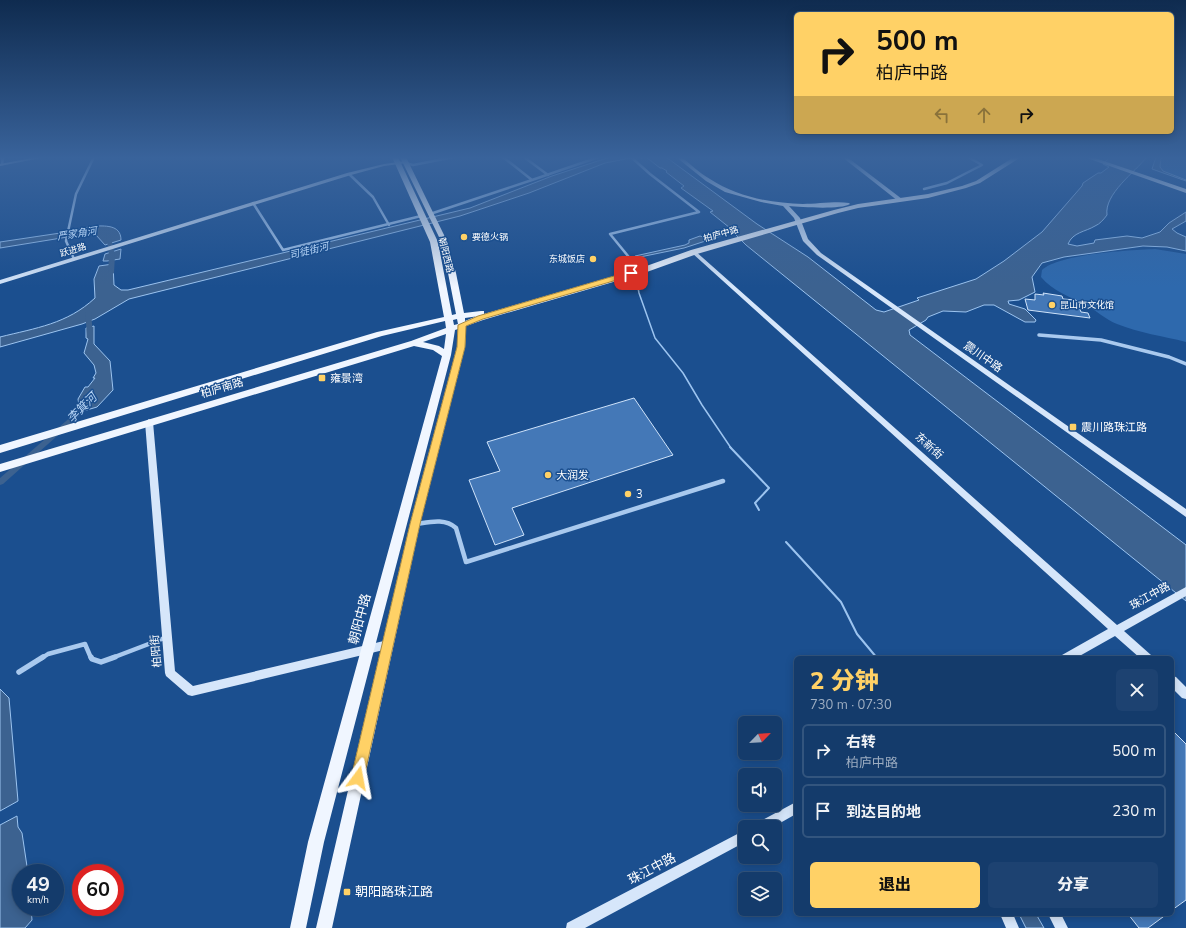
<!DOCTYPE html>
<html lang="zh">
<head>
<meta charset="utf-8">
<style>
  body { margin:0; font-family:"Nunito Sans","Noto Sans SC",sans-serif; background:#1d4271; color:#f1f3f6; height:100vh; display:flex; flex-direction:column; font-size:15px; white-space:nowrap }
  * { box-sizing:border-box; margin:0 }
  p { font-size:13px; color:#9dadc1 }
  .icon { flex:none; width:22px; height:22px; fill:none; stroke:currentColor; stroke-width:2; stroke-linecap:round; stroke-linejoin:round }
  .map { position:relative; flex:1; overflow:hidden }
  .panel { position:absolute; left:794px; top:656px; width:380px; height:260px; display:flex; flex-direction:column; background:#143b6b; border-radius:6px; box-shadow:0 2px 10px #0003,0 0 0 1px #33557e }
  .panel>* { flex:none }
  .banner { position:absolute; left:794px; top:12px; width:380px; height:122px; border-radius:6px; box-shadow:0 2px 10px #0003,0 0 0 1px #33557e; background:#ffd166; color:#111; overflow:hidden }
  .needle { width:26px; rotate:65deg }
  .controls { position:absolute; left:738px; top:716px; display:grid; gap:8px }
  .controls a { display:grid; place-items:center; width:44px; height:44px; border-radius:6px; background:#143b6b; box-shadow:0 2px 10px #0003,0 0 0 1px #33557e; font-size:20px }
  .speed { position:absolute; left:12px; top:864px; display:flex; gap:8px; font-size:20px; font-weight:700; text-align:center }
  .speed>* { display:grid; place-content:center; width:52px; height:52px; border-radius:50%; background:#143b6b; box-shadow:0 2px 10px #0003,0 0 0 1px #33557e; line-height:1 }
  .speed small { font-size:10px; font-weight:400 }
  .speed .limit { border:6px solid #d22; background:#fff; color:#111 }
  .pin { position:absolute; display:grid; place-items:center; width:34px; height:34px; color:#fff; margin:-17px; border-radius:8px; box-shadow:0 2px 6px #0006 }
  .me { position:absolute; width:44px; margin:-22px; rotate:13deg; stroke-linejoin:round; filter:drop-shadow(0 0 3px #0008) }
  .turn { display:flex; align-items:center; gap:14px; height:84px; padding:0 16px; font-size:18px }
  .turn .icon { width:52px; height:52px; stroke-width:2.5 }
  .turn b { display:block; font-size:28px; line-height:34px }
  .lanes { display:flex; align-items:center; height:38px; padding:0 16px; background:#0003; justify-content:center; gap:20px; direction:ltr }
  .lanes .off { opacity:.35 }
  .round { display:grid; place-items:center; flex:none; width:42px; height:42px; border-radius:6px; background:#1d4271 }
  .summary { display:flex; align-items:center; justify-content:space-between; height:68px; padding:0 16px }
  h1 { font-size:24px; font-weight:800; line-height:30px; color:#ffd166 }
  .action { display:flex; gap:8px; margin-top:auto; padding:8px 16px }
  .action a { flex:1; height:46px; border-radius:6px; background:#ffd166; color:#111; font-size:16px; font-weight:800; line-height:46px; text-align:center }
  .action a+a { background:#1d4271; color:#f1f3f6 }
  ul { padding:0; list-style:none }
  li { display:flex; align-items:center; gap:12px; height:54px; margin:0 8px 6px; padding:0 8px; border:2px solid #33557e; border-radius:6px }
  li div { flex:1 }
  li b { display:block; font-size:15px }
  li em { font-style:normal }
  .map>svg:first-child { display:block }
  .green { fill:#2e69ad }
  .water { fill:#3c6290; stroke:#9cc4f0 }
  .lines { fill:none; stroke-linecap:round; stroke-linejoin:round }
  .stream-far2 { stroke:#9cc4f0; stroke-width:1.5 }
  .stream-far1 { stroke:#9cc4f0; stroke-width:2 }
  .stream { stroke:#9cc4f0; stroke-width:3 }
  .canal { fill:#3c6290; fill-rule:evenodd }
  .building { fill:#4478b7; stroke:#cfe3fa }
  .street-far3 { stroke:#a9c9ee; stroke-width:2.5 }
  .street-far2 { stroke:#a9c9ee; stroke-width:3.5 }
  .street-far1 { stroke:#a9c9ee; stroke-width:4.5 }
  .street { stroke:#a9c9ee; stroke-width:5.5 }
  .secondary { fill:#d6e6fa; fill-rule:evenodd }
  .primary { fill:#f0f6ff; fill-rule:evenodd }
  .route { fill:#ffd166; stroke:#a68842 }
  .poi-dot { fill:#ffd166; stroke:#1b4f8f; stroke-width:1.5 }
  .labels { text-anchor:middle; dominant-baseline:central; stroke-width:3; stroke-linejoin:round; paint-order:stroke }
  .far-street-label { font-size:9px; fill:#fff; stroke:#1b4f8f }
  .far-poi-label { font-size:9px; fill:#fff; stroke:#1b4f8f; text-anchor:start }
  .far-water-label { font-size:10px; font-style:italic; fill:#b5d3f5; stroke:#1b4f8f }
  .street-label { font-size:11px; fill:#fff; stroke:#1b4f8f }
  .poi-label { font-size:11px; fill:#fff; stroke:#1b4f8f; text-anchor:start }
  .water-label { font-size:12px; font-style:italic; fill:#b5d3f5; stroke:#1b4f8f }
  .near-street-label { font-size:13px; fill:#fff; stroke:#1b4f8f }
  .near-poi-label { font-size:13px; fill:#fff; stroke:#1b4f8f; text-anchor:start }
</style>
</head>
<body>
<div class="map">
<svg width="1186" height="928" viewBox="0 0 1186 928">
  <rect width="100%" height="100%" fill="#1b4f8f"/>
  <path class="green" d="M1161 157H1186V180L1163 171 1160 167Z
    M1155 249 1186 254V342C1163 336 1139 333 1117 324 1106 320 1096 310 1086 305 1070 297 1053 291 1041 277L1042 270C1059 254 1130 250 1155 249Z"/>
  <path class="water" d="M610 157H636L605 163 529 193 460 216 129 299 95 319 82 324 0 347V337C36 328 67 324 95 298L94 279 99 266 113 264 114 285 121 290H128L470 208 552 176Z
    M639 157H666L757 224 808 257 876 310 884 312 919 300 917 298 976 279 1004 261 1042 232 1082 186 1083 183 1098 173H1101L1109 167 1103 164 1110 157H1147C1135 172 1104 194 1107 215 1104 219 1100 224 1095 226 1085 232 1073 232 1068 244L1077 246 1094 243 1095 240 1127 236 1142 238 1160 232 1169 223 1186 212V221L1172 229 1177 233 1186 237V251L1167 247 1143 246 1064 257 1042 263 1032 277 1035 292 1019 300 1008 301 1009 304 1025 309 1036 320 1035 322H1025L994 305H984L966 312 943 311 928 317 926 320 909 330 910 335 1186 545V601L746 245 733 232 684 248 635 258V256L685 245 689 243V240L700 236 703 237 730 228 710 212 713 211 681 188 684 186 666 172 667 171 662 168H660L646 157 641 158Z
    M1156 157H1161L1160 167 1163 171 1186 180V181L1152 169Z
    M93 226C104 226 121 224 121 240L105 245 96 235 86 234 0 248V242L67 232Z
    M121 249 120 259 107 261H103L105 254Z
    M94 326V344L110 361 113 390 97 407 80 412 78 399 85 387H88L95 378H93L96 373 94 365 84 353 88 339 86 338V328Z
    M0 689 9 698 18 801 0 811Z
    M17 816 18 827 22 833 28 873H21V907H31L32 920 25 928H0V825Z
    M1019 914H1036L1044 928H1026Z"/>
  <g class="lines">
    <path class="stream-far2" d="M636 278 639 293 655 338 683 373 702 405 731 448"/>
    <path class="stream-far1" d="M730 447 769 488 755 503 759 510
      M786 542 841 602 857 634 877 658"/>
    <path class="stream" d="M876 657 877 658"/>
    <path class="canal" d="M106 233 110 234 115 255 114 273 111 275 108 273 109 255Z
      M88 310 91 312 93 335 90 337 87 335 85 312Z
      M87 403H89L92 405 3 484 0 485V478Z"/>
  </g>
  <path class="building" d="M1043 293 1062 296 1063 299 1076 300 1081 312 1088 313 1090 318 1028 310 1025 299 1035 300V294L1044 295Z
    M634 398 673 455 512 508 524 535 495 545 469 480 500 471 487 442Z
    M1172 730 1186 744V900L1172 910Z
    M1128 914H1167L1148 928H1139Z"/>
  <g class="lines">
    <path class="street-far3" d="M524 157 548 175
      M631 157 650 174 699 212 610 234 637 267
      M406 163 413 165 454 157
      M2 164 3 157
      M349 174 373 197 389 225
      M532 180 599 157
      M924 189 947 183 982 165 968 157
      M253 203 283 250 421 216
      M430 214 532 180 503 157
      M74 259 66 241 76 194 94 157"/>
    <path class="street-far2" d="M1039 335 1101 340 1169 357 1186 364"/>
    <path class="street-far1" d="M416 524C430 522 445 518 456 528L466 562 723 481
      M42 658 48 654 85 644 91 658
      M112 658 167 637"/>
    <path class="street" d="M91 657 92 659 101 662 115 657
      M19 672 43 657"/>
    <path class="secondary" d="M37 157H46L0 166V164Z
      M676 157H681C691 164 699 173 710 179 737 197 771 203 803 204 817 204 836 201 849 203L850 204C840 210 801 207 789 206L800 218 808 239 821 253 1186 509V517L817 255 803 241 794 218 783 206 761 202 725 192 706 181Z
      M842 157H847L902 199V201H898Z
      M405 161 407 162V163L384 166 351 175 0 284V280L347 173 384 164Z
      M694 250 1117 625 1186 587V596L1124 631 1151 655 1152 658H1140L1115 636 1076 658H1061L1062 655 1108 629 692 253V251Z
      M149 419 153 422 175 671 193 686 388 640 392 642 393 645 392 648 192 696 188 695 166 676 165 673 145 422Z
      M1172 676 1176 677 1186 687V699L1182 698 1172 688Z
      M796 802V814L773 827H755L757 823Z
      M745 830V842L585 928H566L567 923Z
      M1000 914H1013L1019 928H1006Z
      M1048 914H1061L1068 928H1055Z"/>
    <path class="primary" d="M392 157H398L438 242 452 315 456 314 448 273 439 237 400 157H406L445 237 456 273 464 313 481 311H484V314L638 269 691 250 834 210 858 204 928 194 962 186 976 181 1014 157H1021L980 183 966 188 928 198 858 208 838 213 697 254 644 273 483 320 466 326 465 347 420 524 332 928H316L410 524 457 347 458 329 455 330 451 355 324 842 306 928H290L308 842 442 356 433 350 414 346 0 472V464L411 341 446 328 445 321 382 336 0 453V445L377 332 444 317 430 242ZM477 316 465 321V318L479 316ZM457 319 458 324 454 325 453 320ZM446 334 444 349 439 346 423 342Z
      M1084 157H1092L1186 189V193Z"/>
  </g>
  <linearGradient id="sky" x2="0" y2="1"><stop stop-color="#0f2b4f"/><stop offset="0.55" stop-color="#39639b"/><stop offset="1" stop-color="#39639b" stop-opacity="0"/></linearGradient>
  <rect width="1186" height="287" fill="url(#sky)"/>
  <path class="route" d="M631 271 634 272V275L483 319 466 326 465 347 420 524 364 778 362 783 358 784 353 783 351 778 410 524 457 347 458 325 478 316Z"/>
  <g class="poi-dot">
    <circle cx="464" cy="237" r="4"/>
    <circle cx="593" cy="259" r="4"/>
    <circle cx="1052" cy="305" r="4"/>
    <rect x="318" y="374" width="8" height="8" rx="2"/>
    <rect x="1069" y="423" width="8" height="8" rx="2"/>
    <circle cx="548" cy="475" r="4"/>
    <circle cx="628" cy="494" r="4"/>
    <rect x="343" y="888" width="8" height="8" rx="2"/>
  </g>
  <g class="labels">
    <g class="far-street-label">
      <text transform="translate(721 234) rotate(-16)">柏庐中路</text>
      <text transform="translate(73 250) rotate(-17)">跃进路</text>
      <text transform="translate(446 255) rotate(76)">朝阳西路</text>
    </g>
    <g class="far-poi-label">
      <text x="472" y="237">要德火锅</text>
      <text x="585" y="259" text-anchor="end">东城饭店</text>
      <text x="1060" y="305">昆山市文化馆</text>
    </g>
    <g class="far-water-label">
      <text transform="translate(77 234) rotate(-9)">严家角河</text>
      <text transform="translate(309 251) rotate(-14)">司徒街河</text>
    </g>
    <g class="street-label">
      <text transform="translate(983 357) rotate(35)">震川中路</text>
      <text transform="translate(222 388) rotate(-17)">柏庐南路</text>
      <text transform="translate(929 446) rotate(42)">东新街</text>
      <text transform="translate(1150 596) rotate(-29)">珠江中路</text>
      <text transform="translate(156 651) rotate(-95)">柏阳街</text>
    </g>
    <g class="poi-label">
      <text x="330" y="378">雍景湾</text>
      <text x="1081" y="427">震川路珠江路</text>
      <text x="556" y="475">大润发</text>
      <text x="636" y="494">3</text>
    </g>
    <g class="water-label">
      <text transform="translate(82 408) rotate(-45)">李箕河</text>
    </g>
    <g class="near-street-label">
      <text transform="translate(360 619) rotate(-75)">朝阳中路</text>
      <text transform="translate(652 869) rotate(-28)">珠江中路</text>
    </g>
    <g class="near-poi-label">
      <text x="355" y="892">朝阳路珠江路</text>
    </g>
  </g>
</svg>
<div class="controls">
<a><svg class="needle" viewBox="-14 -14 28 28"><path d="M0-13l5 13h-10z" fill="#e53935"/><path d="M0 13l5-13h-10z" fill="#9dadc1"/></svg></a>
<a><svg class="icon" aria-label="sound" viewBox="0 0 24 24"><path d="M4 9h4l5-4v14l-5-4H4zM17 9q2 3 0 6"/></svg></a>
<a><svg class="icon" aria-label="search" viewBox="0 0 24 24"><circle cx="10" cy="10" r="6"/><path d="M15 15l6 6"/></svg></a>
<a><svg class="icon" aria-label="layers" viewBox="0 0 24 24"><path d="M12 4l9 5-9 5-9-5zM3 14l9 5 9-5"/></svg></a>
</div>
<div class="speed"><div>49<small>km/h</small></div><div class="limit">60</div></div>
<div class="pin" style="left:631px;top:273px;background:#d93025"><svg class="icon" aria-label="arrive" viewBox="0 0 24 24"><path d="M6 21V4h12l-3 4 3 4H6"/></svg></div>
<svg class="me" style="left:358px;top:778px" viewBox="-20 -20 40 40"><path d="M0-17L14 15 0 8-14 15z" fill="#ffd166" stroke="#fff" stroke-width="4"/></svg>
<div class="banner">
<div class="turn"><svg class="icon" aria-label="right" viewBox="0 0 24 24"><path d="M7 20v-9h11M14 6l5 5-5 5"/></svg><div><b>500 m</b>柏庐中路</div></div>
<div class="lanes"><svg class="icon off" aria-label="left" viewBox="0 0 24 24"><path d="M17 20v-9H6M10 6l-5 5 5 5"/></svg><svg class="icon off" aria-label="ahead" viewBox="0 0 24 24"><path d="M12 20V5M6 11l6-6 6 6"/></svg><svg class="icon" aria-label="right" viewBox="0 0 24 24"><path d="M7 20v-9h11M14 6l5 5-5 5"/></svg></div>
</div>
<section class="panel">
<div class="summary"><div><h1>2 分钟</h1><p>730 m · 07:30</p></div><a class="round"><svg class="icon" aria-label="close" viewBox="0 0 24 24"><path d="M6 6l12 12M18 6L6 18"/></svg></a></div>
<ul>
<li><svg class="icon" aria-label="right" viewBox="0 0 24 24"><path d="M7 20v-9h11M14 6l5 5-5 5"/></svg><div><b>右转</b><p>柏庐中路</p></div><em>500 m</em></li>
<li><svg class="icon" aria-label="arrive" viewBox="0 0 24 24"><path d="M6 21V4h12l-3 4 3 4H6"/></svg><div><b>到达目的地</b></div><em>230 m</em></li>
</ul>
<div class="action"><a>退出</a><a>分享</a></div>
</section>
</div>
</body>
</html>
